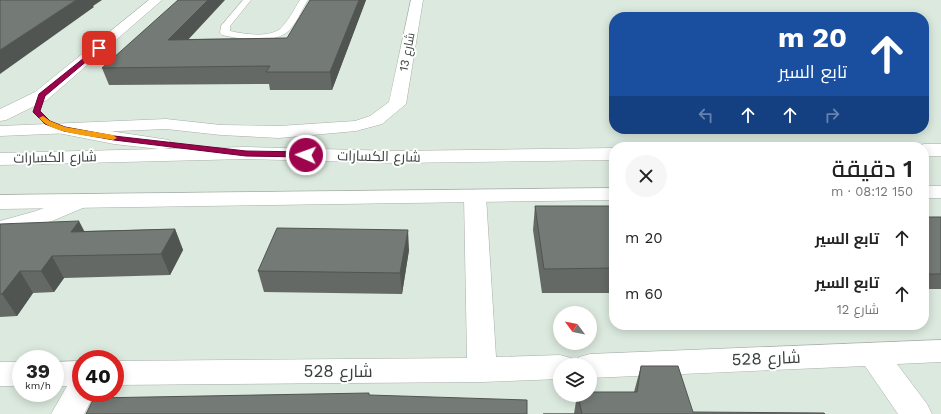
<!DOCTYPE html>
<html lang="ar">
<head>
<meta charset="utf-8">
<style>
  body { margin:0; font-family:"Work Sans",Cairo,sans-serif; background:#f6f6f6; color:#222; direction:rtl; height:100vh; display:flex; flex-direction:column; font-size:15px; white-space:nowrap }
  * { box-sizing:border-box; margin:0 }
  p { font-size:13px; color:#767676 }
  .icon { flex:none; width:22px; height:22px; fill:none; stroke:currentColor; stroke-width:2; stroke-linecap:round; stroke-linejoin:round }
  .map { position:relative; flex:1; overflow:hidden; direction:ltr }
  .panel { position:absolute; left:609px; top:142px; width:320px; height:188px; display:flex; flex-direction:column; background:#fff; border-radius:16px; box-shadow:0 2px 10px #0003; direction:rtl }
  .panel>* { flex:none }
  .top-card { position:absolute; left:609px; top:12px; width:320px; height:122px; border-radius:16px; box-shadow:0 2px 10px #0003; direction:rtl; background:#1a4fa0; color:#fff; overflow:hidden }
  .needle { width:26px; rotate:302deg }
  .tools { position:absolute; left:553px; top:306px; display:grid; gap:8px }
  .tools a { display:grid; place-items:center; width:44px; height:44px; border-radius:50%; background:#fff; box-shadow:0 2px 10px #0003; font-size:20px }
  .speed { position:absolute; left:12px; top:350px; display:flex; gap:8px; font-size:20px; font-weight:700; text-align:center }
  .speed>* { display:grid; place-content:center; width:52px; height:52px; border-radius:50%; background:#fff; box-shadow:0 2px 10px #0003; line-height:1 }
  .speed small { font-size:10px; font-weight:400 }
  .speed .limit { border:6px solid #d22; background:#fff; color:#111 }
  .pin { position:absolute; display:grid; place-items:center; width:34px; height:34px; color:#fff; margin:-17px; border-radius:8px; box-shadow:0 2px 6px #0006 }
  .me { position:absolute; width:44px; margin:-22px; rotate:272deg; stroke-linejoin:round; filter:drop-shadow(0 0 3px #0008) }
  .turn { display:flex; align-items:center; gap:14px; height:84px; padding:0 16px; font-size:18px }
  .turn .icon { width:52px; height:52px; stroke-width:2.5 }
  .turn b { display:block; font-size:28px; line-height:34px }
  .lanes { display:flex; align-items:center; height:38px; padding:0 16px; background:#0003; justify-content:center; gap:20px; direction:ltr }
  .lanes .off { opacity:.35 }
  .round { display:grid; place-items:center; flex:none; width:42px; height:42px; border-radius:21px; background:#f6f6f6 }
  .summary { display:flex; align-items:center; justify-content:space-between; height:68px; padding:0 16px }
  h1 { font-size:24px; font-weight:600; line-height:30px }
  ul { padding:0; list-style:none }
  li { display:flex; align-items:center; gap:12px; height:56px; padding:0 16px }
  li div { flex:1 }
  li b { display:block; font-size:15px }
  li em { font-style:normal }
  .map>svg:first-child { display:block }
  .built { fill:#dbe9de; fill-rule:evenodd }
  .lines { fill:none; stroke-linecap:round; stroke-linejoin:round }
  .lane-casing { stroke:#a9afaa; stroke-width:1 }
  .street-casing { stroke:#a9afaa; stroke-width:1 }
  .secondary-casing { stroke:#a9afaa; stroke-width:1 }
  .lane { fill:#fff; fill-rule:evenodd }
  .street { fill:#fff; fill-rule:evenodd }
  .secondary { fill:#fff; fill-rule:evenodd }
  .wall { fill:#646965 }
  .shaded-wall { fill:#515552 }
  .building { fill:#747a75; stroke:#515552 }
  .route { fill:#9d044d; stroke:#660332 }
  .slow { fill:#f59e0b }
  .labels { text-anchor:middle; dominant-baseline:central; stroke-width:4; stroke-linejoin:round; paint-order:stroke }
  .far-street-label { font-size:12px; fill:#3b3e3c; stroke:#fcfffd }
  .street-label { font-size:14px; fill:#3b3e3c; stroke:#fcfffd }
  .near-street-label { font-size:17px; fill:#3b3e3c; stroke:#fcfffd }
</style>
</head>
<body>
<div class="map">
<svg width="941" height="414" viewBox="0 0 941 414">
  <rect width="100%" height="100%" fill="#ecf3ed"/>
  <path class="built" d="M0 0H941V414H0ZM614 17H924V129H614ZM614 147H924V325H614ZM560 313H590V343H560ZM21 359H55V393H21ZM81 359H115V393H81ZM560 365H590V395H560Z"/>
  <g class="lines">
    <g class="lane-casing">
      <path id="lane" d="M243 0H251L230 26V31C244 34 268 38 280 29 288 22 294 9 300 0H308C301 10 296 26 286 33 270 44 239 39 222 35L220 33 221 26Z"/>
    </g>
    <g class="street-casing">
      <path id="street" d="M149 0H162L47 100 6 120 0 121V109L35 92Z
        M411 0H423L406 104 382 124 356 131 279 138 221 135 166 129 0 136V126L166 119 221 125 279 126 355 121 370 116 389 102Z
        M475 190 483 191 486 196 496 357 560 355 571 358 574 365H560V379L482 382 115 385V361L467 358 464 196 467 191Z
        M82 194 90 195 93 200 90 205 52 221 0 235V221L36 211Z
        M941 340V362L897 364 927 404 932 414H898L865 366 590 378V365H576L579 357 590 354Z
        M81 361V393H95L84 414H51L67 386H55V362Z
        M0 362H21V386H0Z"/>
    </g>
    <g class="secondary-casing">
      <path id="secondary" d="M64 124 169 140 171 144 169 148 164 149 246 147 396 151 614 148V160L396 163 246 159 0 165V153L159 149 114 144 58 133 55 129 58 125Z
        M924 144H941V156H924V147H916Z
        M924 186H941V198H924Z
        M614 188V200L0 209V195Z"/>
    </g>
    <use href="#lane" class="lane"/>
    <use href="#street" class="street"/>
    <use href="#secondary" class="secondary"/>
  </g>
  <path class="wall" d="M366 0 332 90H270L269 84 109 85 102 68 188 39 287 38Z
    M535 206H614V293H542L533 230Z
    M924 217H941V289H924Z
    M0 224 84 231 175 229 183 250 170 275 64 278 54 292 33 293 17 316 0 317Z
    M409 250 402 294 264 292 258 271Z
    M641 366 693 412 574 414 577 395H590L634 392Z"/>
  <path class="shaded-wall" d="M76 0H102L93 6 94 7 0 74V50Z
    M208 0H225L173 56 168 40Z
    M359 0H366L332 90 330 72Z
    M79 221 90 242 71 232Z
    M175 229 183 250 170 275 161 254Z
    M408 230 409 250 402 294 400 273Z
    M52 256 64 278 54 292 41 271Z
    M20 271 33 293 17 316 2 294Z"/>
  <path class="building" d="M0 0H76L0 50Z
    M178 0H208L168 40 287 38 310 0H359L330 72H266L270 66 102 68Z
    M535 206H614V268L544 269Z
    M924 217H941V274H924Z
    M79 221 71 232 175 229 161 254 52 256 41 271H20L2 294H0V224Z
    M277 228 408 230 400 273 258 271Z
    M641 366H678L693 412 824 413 825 414H543H582L578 395H590V392H637Z
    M369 393V395L527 400V414H86L94 398Z"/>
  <path class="route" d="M99 46 101 47V49L45 96 40 111 50 121 65 127 114 136 246 151 306 152 310 155 306 157 246 156 114 140 64 131 45 124 33 112 39 94Z"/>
  <path class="slow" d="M43 116 50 121 65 127 113 135 117 138 113 140C93 136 52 134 39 118Z"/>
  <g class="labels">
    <g class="far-street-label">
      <text transform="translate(407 52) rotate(-79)">شارع 13</text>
    </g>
    <g class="street-label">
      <text transform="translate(379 156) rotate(1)">شارع الكسارات</text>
      <text transform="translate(55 157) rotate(-1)">شارع الكسارات</text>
    </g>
    <g class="near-street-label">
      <text transform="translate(766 358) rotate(-2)">شارع 528</text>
      <text x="338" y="371">شارع 528</text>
    </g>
  </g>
</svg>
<div class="tools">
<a><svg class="needle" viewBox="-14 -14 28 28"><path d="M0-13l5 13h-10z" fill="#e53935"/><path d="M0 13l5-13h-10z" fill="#767676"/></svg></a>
<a><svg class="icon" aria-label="layers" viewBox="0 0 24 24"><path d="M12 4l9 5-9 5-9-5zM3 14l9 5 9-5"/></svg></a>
</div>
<div class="speed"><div>39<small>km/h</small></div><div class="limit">40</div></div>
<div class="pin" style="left:99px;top:48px;background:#d93025"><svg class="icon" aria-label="arrive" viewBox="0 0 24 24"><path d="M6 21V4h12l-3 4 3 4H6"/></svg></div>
<svg class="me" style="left:306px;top:155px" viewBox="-20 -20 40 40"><circle r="17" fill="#9d044d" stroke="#fff" stroke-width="3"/><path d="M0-11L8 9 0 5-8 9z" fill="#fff"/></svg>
<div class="top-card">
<div class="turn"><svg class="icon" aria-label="ahead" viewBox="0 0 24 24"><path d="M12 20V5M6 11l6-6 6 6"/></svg><div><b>20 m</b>تابع السير</div></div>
<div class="lanes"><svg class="icon off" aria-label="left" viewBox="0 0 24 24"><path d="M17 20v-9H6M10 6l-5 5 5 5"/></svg><svg class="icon" aria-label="ahead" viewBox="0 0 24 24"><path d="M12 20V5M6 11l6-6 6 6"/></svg><svg class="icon" aria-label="ahead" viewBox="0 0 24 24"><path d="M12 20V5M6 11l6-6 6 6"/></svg><svg class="icon off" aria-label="right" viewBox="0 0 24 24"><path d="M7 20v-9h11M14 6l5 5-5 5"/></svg></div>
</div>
<section class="panel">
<div class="summary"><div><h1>1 دقيقة</h1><p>150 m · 08:12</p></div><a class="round"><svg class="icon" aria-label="close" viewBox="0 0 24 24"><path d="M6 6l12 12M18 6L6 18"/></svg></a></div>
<ul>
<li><svg class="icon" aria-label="ahead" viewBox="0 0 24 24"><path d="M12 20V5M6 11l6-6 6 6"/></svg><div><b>تابع السير</b></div><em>20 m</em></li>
<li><svg class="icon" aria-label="ahead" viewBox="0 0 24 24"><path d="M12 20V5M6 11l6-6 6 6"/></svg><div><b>تابع السير</b><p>شارع 12</p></div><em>60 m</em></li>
</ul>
</section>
</div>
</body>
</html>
